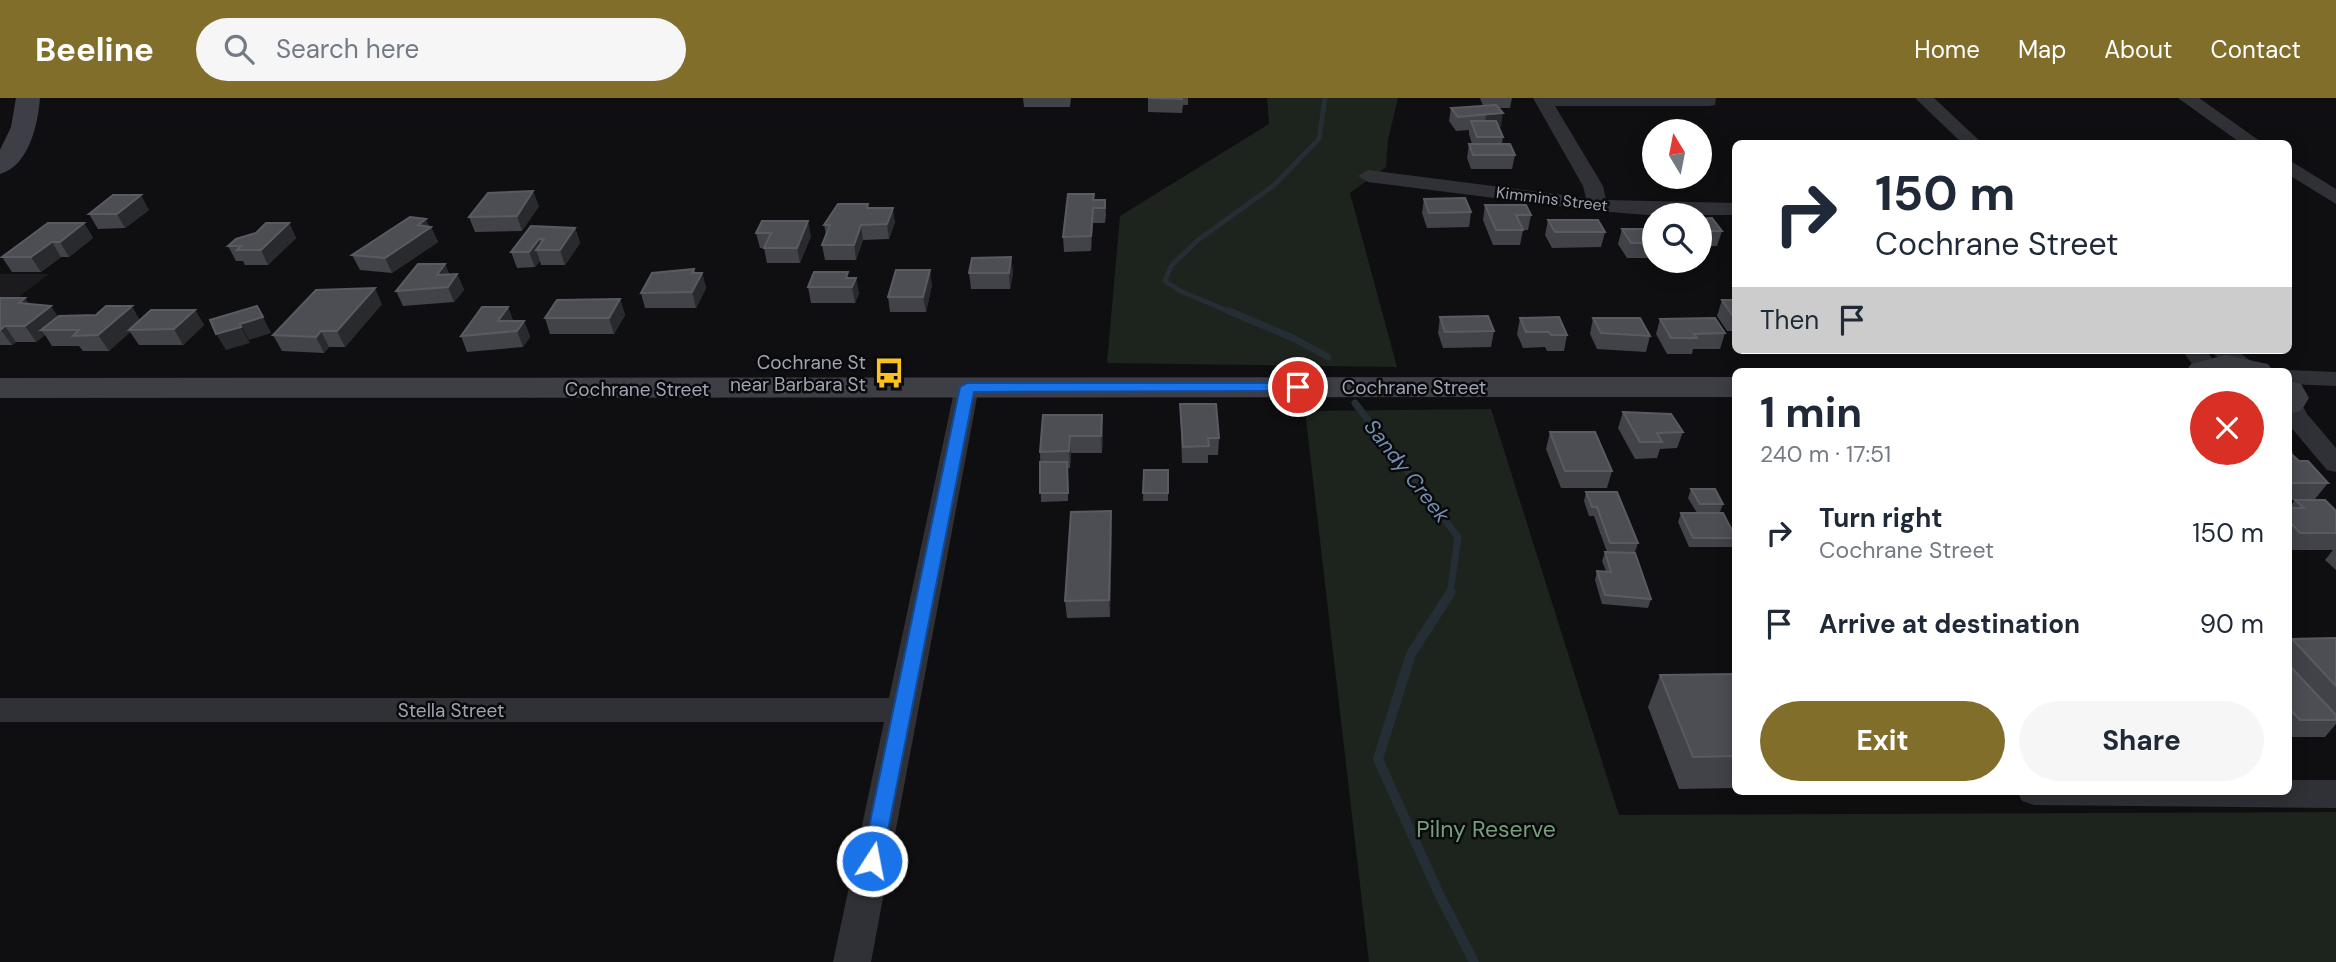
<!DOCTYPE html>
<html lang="en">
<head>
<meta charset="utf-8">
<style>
  body { margin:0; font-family:"DM Sans",sans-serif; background:#f6f6f7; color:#1f2937; height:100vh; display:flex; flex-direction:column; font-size:26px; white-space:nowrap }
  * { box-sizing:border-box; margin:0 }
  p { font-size:23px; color:#747a83 }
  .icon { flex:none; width:38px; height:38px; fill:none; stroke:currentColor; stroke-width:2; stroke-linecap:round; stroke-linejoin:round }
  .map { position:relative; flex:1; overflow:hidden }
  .side { position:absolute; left:1732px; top:270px; width:560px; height:427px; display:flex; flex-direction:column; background:#fff; border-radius:10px; box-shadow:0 4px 18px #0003 }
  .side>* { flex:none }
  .banner { position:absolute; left:1732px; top:42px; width:560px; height:214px; border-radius:10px; box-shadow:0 4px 18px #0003; background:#fff; color:#1f2937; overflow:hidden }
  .needle { width:46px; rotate:350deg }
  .tools { position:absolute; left:1642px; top:21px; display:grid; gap:14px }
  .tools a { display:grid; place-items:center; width:70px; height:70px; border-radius:50%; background:#fff; box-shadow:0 4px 18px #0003; font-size:35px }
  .pin { position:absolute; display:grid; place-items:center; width:60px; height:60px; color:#fff; margin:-30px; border:4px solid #fff; border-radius:50%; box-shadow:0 2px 7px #0007 }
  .me { position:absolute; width:77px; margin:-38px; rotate:11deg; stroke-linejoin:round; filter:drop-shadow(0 0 5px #0008) }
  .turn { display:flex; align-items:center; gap:24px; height:147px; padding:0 28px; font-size:32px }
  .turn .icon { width:91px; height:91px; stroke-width:2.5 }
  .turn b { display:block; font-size:49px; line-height:60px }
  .then { display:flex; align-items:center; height:66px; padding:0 28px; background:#0003; gap:14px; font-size:26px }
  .round { display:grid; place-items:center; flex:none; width:74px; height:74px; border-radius:37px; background:#f6f6f7 }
  .headline { display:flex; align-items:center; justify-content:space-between; height:119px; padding:0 28px }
  h1 { font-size:42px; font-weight:700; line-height:52px }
  .button { display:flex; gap:14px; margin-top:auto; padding:14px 28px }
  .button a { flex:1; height:80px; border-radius:42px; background:#826e2b; color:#fff; font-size:28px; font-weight:700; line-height:80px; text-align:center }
  .button a+a { background:#f6f6f7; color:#1f2937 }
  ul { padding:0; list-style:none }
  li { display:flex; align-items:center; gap:21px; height:91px; padding:0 28px }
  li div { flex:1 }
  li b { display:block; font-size:26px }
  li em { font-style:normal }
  header { display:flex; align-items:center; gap:42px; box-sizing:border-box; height:98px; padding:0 35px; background:#826e2b; color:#fff }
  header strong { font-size:33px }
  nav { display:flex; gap:38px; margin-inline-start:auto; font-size:24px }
  .search { width:490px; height:63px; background:#f6f6f7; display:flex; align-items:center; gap:18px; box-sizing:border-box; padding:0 24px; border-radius:38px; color:#747a83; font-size:26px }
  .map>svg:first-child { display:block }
  .built { fill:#1b1b1e }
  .green { fill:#1c241d }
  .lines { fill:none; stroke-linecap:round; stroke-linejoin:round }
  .stream-far2 { stroke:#252d35; stroke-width:5 }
  .stream-far1 { stroke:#252d35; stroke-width:7 }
  .stream { stroke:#252d35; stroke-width:10 }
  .street { fill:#303136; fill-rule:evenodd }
  .secondary { fill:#3e3f46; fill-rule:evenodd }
  .wall { fill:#424349 }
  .shaded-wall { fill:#292a2e }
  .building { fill:#4c4e54; stroke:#595b63; stroke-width:2 }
  .route { fill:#1a73e8; stroke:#114b97; stroke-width:2 }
  .labels { text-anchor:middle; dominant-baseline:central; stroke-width:5; stroke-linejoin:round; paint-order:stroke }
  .far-street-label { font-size:16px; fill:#9fa4b3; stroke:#0a0a0c }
  .poi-label { font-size:19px; fill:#9fa4b3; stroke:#0a0a0c; text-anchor:end }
  .street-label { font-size:19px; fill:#9fa4b3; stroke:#0a0a0c }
  .water-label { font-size:21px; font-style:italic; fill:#748fb0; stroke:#0a0a0c }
  .near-park-label { font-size:23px; fill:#759f7b; stroke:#0a0a0c }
</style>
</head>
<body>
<header>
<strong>Beeline</strong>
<div class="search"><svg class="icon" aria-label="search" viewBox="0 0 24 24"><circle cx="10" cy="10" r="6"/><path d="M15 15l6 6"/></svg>Search here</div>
<nav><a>Home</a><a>Map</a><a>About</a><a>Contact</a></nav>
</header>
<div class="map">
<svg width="2336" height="864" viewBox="0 0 2336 864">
  <rect width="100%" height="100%" fill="#0f0f11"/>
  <path class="built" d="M0 176H49L0 213Z"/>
  <path class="green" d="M1267 0H1398L1388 42 1386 69 1350 95 1397 269 1107 265 1120 118 1269 26Z
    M1491 311 1619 717 2336 714V864H1369L1305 313Z"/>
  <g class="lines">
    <path class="stream-far2" d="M1233 215 1180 193 1165 183 1171 168 1198 142 1273 88 1319 41 1325 0"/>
    <path class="stream-far1" d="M1229 213 1293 240 1328 259
      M1355 305 1458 439 1450 496"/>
    <path class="stream" d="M1451 494 1411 556 1378 661 1439 796 1474 864"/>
    <path class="street" d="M1533 0H1716L1715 7 1709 8H1555L1603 88 1606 102 1736 105V117H1647L1598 113 1368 84 1358 78 1368 72 1586 100 1583 88Z
      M1915 0H1934L1983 46H1963Z
      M2178 0H2199L2264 46H2242Z
      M2289 62 2336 91V106L2289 77Z
      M2182 252H2206L2219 270 2217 273H2197Z
      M2208 252H2236L2262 271 2237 273Z
      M2289 272 2336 274V288L2289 286V273H2284Z
      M967 282 976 284 979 289 871 864H833L884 624H0V600H889L955 289 958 284Z
      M2289 299 2299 301 2307 316 2336 350V374L2327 372 2289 327Z
      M2289 682H2336V710L2034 707 2022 703 2017 693H2289Z"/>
    <path class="secondary" d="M16 0H40C38 26 29 68 0 76V52L11 29Z
      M2225 257 2268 266 2273 273H2186L2191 266Z
      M1736 279V299L0 300V280Z
      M2289 283 2301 286 2309 300 2301 313 2289 316Z"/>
  </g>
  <path class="wall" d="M1023 0H1071L1070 9H1024Z
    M1148 0H1188V7H1183L1182 15 1148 14Z
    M1480 0H1512L1510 10H1499L1501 29H1499L1503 39 1502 46 1515 57 1512 71H1471L1467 60 1469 46H1472L1469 36V32L1456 33 1449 23 1451 10 1483 8Z
    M1424 101 1471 114 1469 129 1427 130 1422 115Z
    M1094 102H1105L1106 117 1105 125H1093L1091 153 1064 154 1063 139Z
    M1485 107 1531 117 1528 132H1523L1520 147H1493L1483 122Z
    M539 108 522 133 475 134 469 119Z
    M869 110 895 124 889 141 863 142 856 162H825L822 147 826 136 824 127Z
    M149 112 125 130 98 131 89 116Z
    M1699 121 1722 133 1717 148H1699Z
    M1548 122 1605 134 1601 149 1552 150 1545 137Z
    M762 123 811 138 800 165H767L764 150H760L756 135Z
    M84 125 93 140 69 159H61L41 174H12L2 159Z
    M289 125 296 140 268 167H245L243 163H236L228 148Z
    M429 128 431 129 438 144 392 175 360 172 352 157Z
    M531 128 575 130 580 145 565 167H541L540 163 535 169 517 170 511 154Z
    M1622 131H1654V160H1627L1618 146Z
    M1011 159 1013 175 1010 191H971L969 175Z
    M445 166 449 176H457L464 192 454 204 403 208 396 193Z
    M694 171 696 175H702L706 190 696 210H645L641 195Z
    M849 180 859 195 855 205H811L808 189Z
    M932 187 926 214H890L888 199Z
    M0 200 29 206 58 219 140 222 195 212 204 227 183 247H139L130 234 109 253H83L79 248H52L45 237 36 244H16L12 247H0Z
    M620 201 625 217 614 236H550L545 220Z
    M1722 202H1736V233H1727L1717 218Z
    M382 206 345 249H329L324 255 282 253 273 237Z
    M508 209 513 223H524L530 239 523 249 467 254 461 238Z
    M1440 219 1494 233 1491 249 1443 250 1438 235Z
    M1520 220 1567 237 1564 253H1547L1545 249 1523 250 1517 236Z
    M1593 220 1650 238 1646 254 1597 251 1590 236Z
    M1660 221 1725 235 1720 251H1693L1692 256H1667L1656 236Z
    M2001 252H2021V254H2003Z
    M1180 306 1219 340 1218 357H1208V365H1182Z
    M1623 314 1683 334 1677 350 1660 351 1657 360 1635 361 1618 330Z
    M1043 317 1103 333 1102 355H1071L1070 370H1067L1068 403 1041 404 1040 354Z
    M1550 334 1612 373 1607 390H1561L1546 351Z
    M2289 350 2293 354 2292 357 2328 385 2315 401 2297 402 2336 413V472L2325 462 2333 452H2289V410L2295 402H2289Z
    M1144 372H1168V403H1143Z
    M1691 391 1723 406 1720 414 1697 415 1688 400Z
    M1586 394 1638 445 1635 454H1607L1594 418H1589L1584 403Z
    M1681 415 1736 440 1733 449H1689L1678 424Z
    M1112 430 1110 519 1067 520 1065 503Z
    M1605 454 1651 501 1648 510 1602 506 1595 482 1597 473H1606L1602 463Z
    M2336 540V626L2325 639H2289V545L2292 541Z
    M1736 576V690L1679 691 1648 609 1660 577Z"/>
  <path class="shaded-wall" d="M1503 15 1501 29 1484 31 1486 17Z
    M533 93 539 108 522 133 517 118Z
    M141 97 149 112 125 130 117 116Z
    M893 110 895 124 889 141 887 126Z
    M1093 110V125L1091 153V138Z
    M426 121 430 130 431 129 438 144 392 175 385 160 418 127Z
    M808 123 811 138 800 165 797 150Z
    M84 125 93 140 69 159 60 144Z
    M289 125 296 140 268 167 261 152Z
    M861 127 863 142 856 162 854 147Z
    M575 130 580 145 565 167 560 152Z
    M539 141 543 152H536L540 163 535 169 529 154Z
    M52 144 61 159 41 174 31 159Z
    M1011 159 1013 175 1010 191 1009 175Z
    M445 166 451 181 437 177Z
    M694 171 698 183 702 175 706 190 696 210 692 194V175Z
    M930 172 932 187 926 214 923 199Z
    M457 176 464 192 454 204 448 189Z
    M856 180 859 195 855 205 852 189Z
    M375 190 382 206 345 249 337 233Z
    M25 200 36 216 19 205Z
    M620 201 625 217 614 236 609 220Z
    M51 208 61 223 41 232 45 237 36 244 25 228Z
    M132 208 141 224 129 232 130 234 109 253 98 237Z
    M508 209 514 225 498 223Z
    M195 212 204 227 183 247 174 231Z
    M263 219 271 235 249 242 240 226Z
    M524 223 530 239 523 249 517 233Z
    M5 228 16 244 12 247 1 232Z
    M241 229 250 245 226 252 216 236Z
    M321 233 329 249 324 255 316 239Z
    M1102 317 1103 333 1102 355 1101 338Z
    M1070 338 1071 355 1070 370 1069 353Z
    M1111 413 1112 430 1110 519 1109 502Z"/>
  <path class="building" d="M1148 0H1182V1Z
    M1496 7 1503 15 1458 19 1451 10Z
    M1471 23H1496L1503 39H1477Z
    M1469 46H1510L1515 57H1473Z
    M533 93 517 118 469 119 488 95Z
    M1068 96H1094L1093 102H1105V110H1093L1091 138 1063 139Z
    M113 97H141L117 116H89Z
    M1465 100 1471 114 1429 115 1424 101Z
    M838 106H868L867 110H893L887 126 861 127 854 147H822L830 127H824Z
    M1485 107H1526L1531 117H1516L1523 132H1496Z
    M410 119 426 121 418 127 431 129 385 160 352 157Z
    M1712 120 1722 133H1699V121Z
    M1548 122H1598L1605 134H1555Z
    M762 123H808L797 150H764L771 135H756Z
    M48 125H84L60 144H52L31 159H2Z
    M266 125H289L261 152H237L241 148H228L236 141 256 135Z
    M531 128 575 130 560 152H536L544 141H539L529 154H511Z
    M1622 131H1654V145H1631Z
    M1011 159 1009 175H969L972 160Z
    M418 166H445L437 177 457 176 448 189 396 193Z
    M694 171 692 175H702L692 194 641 195 652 175Z
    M896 172H930L923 199H888Z
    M814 174H848L846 180H856L852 189H808Z
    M375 190 337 233H321L316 239 273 237 316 192Z
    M0 200H25L19 205 51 208 25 228H5L0 232Z
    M620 201 609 220H545L557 202Z
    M1722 202H1736V217H1732Z
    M106 208H132L98 237 73 238 79 232H41L59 218 96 217Z
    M257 208 263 219 240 226 241 229 216 236 210 222Z
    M482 209H508L498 223H524L517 233 461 238Z
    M151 212H195L174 231 129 232Z
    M1488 218 1494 233 1445 234 1440 219Z
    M1559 219 1567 237H1551L1549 234H1526L1520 220Z
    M1593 220H1640L1650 238 1601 235Z
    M1715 220 1725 235 1694 236 1697 240H1671L1660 221Z
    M1180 306H1216L1219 340H1208L1209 348 1183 349Z
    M1623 314 1671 316 1683 334 1657 335 1662 344H1640Z
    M1043 317H1102L1101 338H1070L1069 353 1040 354Z
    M1550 334H1595L1612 373H1565Z
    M2289 354 2299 363H2308L2328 385H2289Z
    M1040 364H1067L1068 395H1040Z
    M1144 372H1168V395H1143Z
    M1691 391H1715L1723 406H1700Z
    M1586 394H1617L1638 445H1610L1597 409H1592Z
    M2295 402H2325L2336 413V435H2300L2289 423V410H2304Z
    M1111 413 1109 502 1065 503 1071 414Z
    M1681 415H1723L1736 440H1693Z
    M1605 454 1635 455 1651 501 1605 497 1597 473 1611 474Z
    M2336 540V588L2292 541Z
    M2289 567 2336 617V622H2300L2289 610Z
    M1736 576V658L1693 659 1660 577Z"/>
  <path class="route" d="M967 285H1298L1305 289 1298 293 974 294 882 763 879 769 872 772 865 769 862 763 960 289Z"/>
  <defs>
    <g id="bus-bare" transform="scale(2.415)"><path d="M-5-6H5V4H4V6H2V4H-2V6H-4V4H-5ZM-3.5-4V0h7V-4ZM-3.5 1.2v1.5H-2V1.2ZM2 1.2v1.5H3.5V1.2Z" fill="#fbc21d" stroke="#0a0a0c" stroke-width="2.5" paint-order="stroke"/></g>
  </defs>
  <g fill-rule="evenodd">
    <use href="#bus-bare" x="889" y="275"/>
  </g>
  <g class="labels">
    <g class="far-street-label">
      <text transform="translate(1552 101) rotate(7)">Kimmins Street</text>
    </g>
    <g class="poi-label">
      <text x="866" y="264">Cochrane St<tspan x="866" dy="22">near Barbara St</tspan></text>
    </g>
    <g class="street-label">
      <text x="1414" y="289">Cochrane Street</text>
      <text x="637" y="291">Cochrane Street</text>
      <text x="451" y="612">Stella Street</text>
    </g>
    <g class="water-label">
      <text transform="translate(1407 373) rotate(52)">Sandy Creek</text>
    </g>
    <g class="near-park-label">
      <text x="1486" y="731">Pilny Reserve</text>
    </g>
  </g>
</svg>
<div class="tools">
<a><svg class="needle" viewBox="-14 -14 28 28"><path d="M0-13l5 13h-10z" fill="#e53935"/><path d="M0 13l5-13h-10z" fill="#747a83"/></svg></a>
<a><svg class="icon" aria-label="search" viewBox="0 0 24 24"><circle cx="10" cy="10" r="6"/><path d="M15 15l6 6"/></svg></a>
</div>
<div class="pin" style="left:1298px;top:289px;background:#d93025"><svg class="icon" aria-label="arrive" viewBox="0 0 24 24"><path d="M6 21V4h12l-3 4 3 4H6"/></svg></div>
<svg class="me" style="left:872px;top:763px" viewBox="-20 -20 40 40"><circle r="17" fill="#1a73e8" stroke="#fff" stroke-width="3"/><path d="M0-11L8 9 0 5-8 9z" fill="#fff"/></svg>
<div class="banner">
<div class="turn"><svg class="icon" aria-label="right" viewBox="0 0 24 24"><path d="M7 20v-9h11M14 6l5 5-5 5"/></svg><div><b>150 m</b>Cochrane Street</div></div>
<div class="then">Then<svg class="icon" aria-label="arrive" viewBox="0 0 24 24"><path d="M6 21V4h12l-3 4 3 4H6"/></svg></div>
</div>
<section class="side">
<div class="headline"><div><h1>1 min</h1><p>240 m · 17:51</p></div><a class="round" style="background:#d93025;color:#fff"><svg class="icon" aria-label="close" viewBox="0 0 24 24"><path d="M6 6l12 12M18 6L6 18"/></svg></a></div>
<ul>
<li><svg class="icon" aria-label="right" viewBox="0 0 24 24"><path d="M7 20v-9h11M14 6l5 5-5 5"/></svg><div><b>Turn right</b><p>Cochrane Street</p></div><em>150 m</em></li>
<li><svg class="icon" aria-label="arrive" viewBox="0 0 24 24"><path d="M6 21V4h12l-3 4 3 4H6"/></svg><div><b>Arrive at destination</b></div><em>90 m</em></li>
</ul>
<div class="button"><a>Exit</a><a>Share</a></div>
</section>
</div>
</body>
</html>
